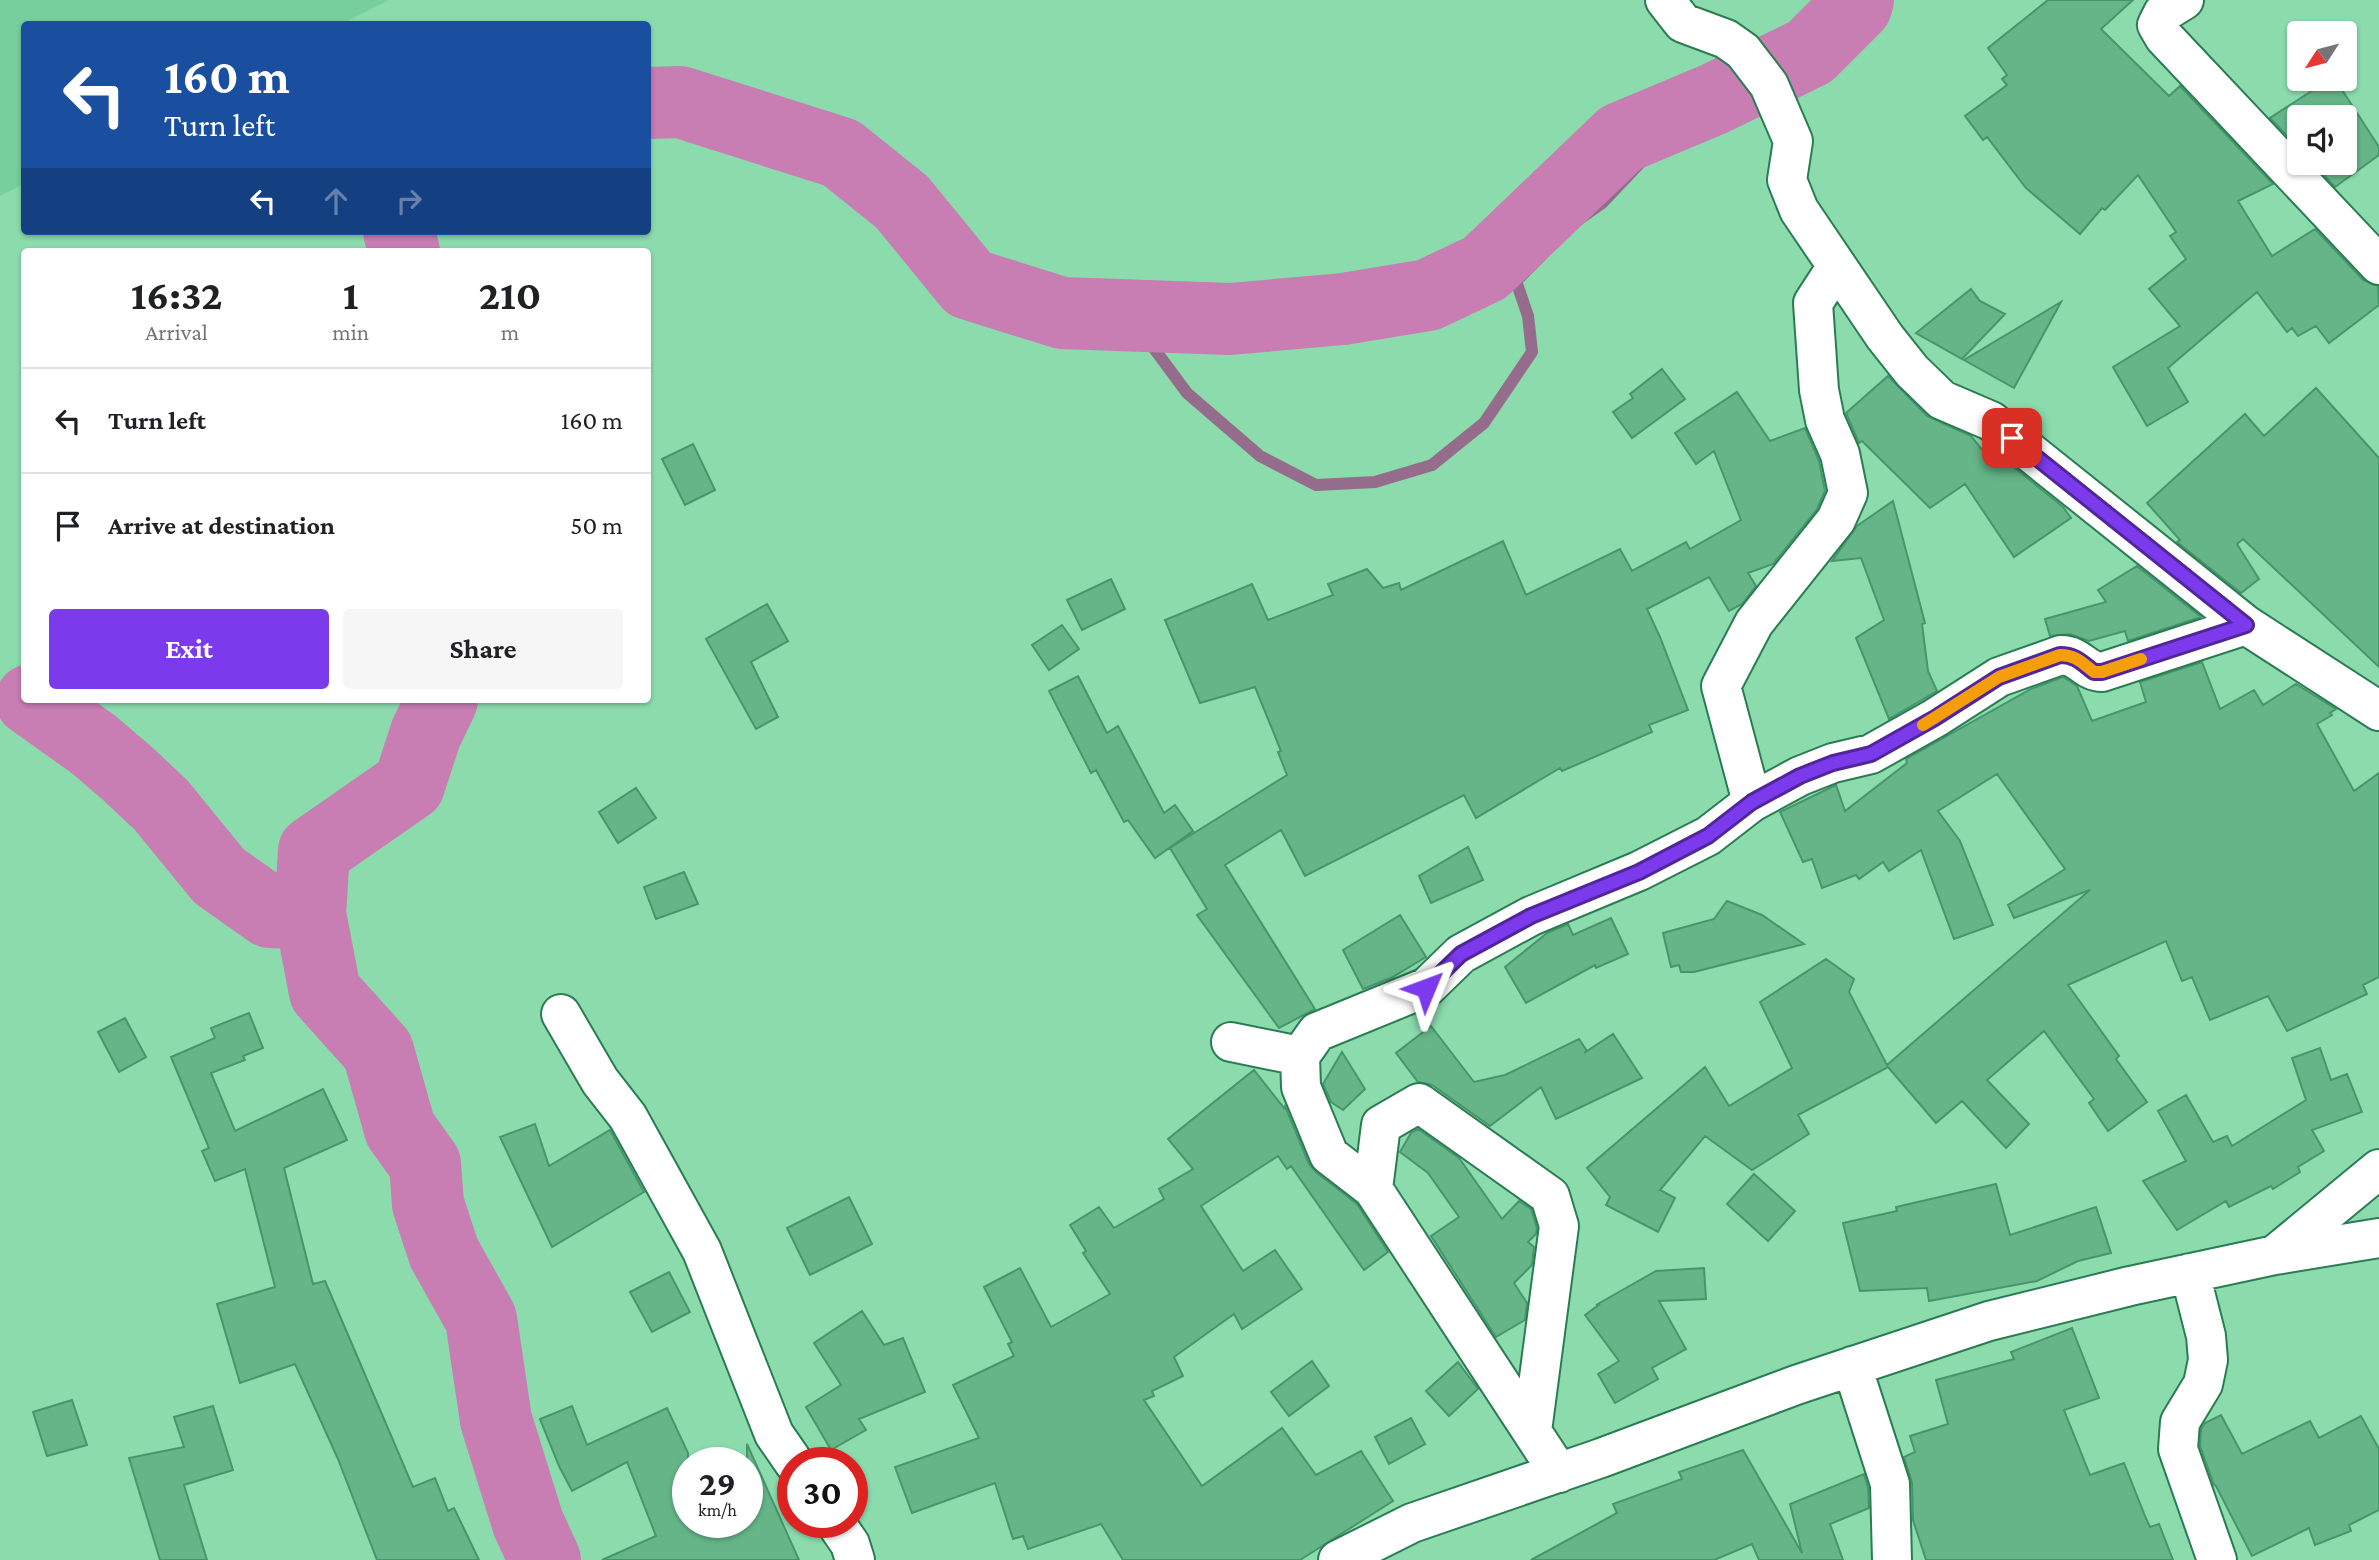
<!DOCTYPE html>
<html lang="en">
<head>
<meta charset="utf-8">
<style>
  body { margin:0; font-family:"Crimson Pro",serif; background:#f6f6f6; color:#202124; height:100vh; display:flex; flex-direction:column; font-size:26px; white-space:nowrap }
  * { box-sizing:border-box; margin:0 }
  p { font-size:23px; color:#757577 }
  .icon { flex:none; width:38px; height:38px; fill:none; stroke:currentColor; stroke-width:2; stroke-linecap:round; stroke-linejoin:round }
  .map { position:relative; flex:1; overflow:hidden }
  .details { position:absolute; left:21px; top:248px; width:630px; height:455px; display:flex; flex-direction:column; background:#fff; border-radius:7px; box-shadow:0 2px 5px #0004 }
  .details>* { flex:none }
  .banner { position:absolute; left:21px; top:21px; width:630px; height:214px; border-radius:7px; box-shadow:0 2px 5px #0004; background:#1a4fa0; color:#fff; overflow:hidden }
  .needle { width:46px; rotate:234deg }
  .buttons { position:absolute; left:2287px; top:21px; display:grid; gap:14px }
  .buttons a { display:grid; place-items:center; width:70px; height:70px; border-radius:7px; background:#fff; box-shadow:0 2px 5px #0004; font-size:35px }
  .speed { position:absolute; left:672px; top:1447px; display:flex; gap:14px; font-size:35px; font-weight:700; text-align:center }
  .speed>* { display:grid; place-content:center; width:91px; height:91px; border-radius:50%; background:#fff; box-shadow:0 2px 5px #0004; line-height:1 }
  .speed small { font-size:18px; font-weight:400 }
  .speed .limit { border:10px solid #d22; background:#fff; color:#111 }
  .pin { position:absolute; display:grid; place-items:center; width:60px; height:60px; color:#fff; margin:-30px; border-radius:14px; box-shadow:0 4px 10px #0006 }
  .me { position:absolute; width:77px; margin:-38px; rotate:46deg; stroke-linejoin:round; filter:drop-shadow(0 0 5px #0008) }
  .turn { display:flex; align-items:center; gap:24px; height:147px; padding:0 28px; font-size:32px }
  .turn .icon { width:91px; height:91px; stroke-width:2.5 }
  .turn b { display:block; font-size:49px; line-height:60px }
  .lanes { display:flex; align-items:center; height:66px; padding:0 28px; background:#0003; justify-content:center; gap:35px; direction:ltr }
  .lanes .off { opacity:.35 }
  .eta { display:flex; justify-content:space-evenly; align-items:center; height:119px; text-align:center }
  .eta b { font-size:42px; font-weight:700; line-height:49px }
  .primary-button { display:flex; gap:14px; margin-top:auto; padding:14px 28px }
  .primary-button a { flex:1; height:80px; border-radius:7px; background:#7c3aed; color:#fff; font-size:28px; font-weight:700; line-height:80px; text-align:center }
  .primary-button a+a { background:#f6f6f6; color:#202124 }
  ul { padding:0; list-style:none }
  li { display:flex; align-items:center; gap:21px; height:105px; padding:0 28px; border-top:2px solid #e0e0e0 }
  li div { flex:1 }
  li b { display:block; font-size:26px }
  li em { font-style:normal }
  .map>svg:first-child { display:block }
  .built { fill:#78cf9e }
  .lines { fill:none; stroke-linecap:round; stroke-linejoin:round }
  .stream { stroke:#966c8c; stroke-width:12 }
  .river { stroke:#c87db3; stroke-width:72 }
  .building { fill:#65b588; stroke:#46966b; stroke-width:2 }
  .minor-casing { stroke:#2a7c53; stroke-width:42 }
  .minor { stroke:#fff; stroke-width:38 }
  .route-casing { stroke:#51269a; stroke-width:18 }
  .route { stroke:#7c3aed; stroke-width:12 }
  .slow { stroke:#f59e0b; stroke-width:12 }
</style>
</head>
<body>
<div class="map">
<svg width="2379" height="1560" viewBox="0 0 2379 1560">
  <rect width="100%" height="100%" fill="#8bdbad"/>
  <path class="built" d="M0 0H389L341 24H24V184L0 196Z"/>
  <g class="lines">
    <path class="stream" d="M1130 316 1187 393 1260 456 1316 485 1375 482 1432 465 1484 423 1532 352 1528 316 1516 281 1540 257 1558 234 1602 203 1692 108"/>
    <path class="river" d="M648 103 680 102 841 153 902 202 969 284 1062 313 1230 319 1343 309 1428 295 1485 268 1621 138 1714 99 1810 52 1856 6 1858 0
      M399 231 404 252
      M31 700 93 744 128 774 161 805 219 876 270 912 310 914 314 851 409 785 426 733 442 700
      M310 914 325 992 378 1051 400 1129 425 1164 428 1204 444 1253 481 1319 496 1420 528 1523 545 1560"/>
  </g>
  <path class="building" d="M2048 0H2133L2101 29 2169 96 2180 86 2273 184 2238 201 2272 256 2315 229 2363 280 2378 286 2379 305 2329 343 2316 326 2298 336 2292 328 2287 332 2257 292 2168 368 2188 402 2147 426 2113 367 2180 326 2149 289 2186 259 2170 236 2176 232 2138 175 2105 210 2102 208 2080 234 2026 188 1987 137 1983 140 1965 116 2007 85 2002 79 2007 75 1988 48Z
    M2330 79H2335L2379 147V155L2335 187 2313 163H2345V117H2300V149L2270 118Z
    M1971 289 1980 301 2005 314 1962 359 1916 333Z
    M2061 302 2014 388 1964 360Z
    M1662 369 1685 399 1632 438 1613 412 1633 398 1630 394Z
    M1888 376 1927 416 1971 436 1988 457 1995 452 2063 507 2071 518 2014 557 1965 484 1930 508 1862 441 1859 443 1846 413Z
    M2316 388 2379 458V667L2243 539 2237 544 2259 579 2241 593 2177 542 2180 540 2147 503 2245 414 2264 436Z
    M1737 392 1770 441 1805 428 1819 461 1825 491 1817 509 1773 564 1748 573 1756 586 1742 604 1729 611 1709 577 1647 609 1660 637 1688 710 1649 725 1652 732 1562 771 1560 768 1476 818 1464 795 1305 876 1281 830 1225 865 1315 1009 1279 1028 1197 915 1207 909 1170 848 1287 775 1278 752 1281 751 1255 687 1200 703 1165 620 1252 584 1268 620 1333 595 1328 584 1367 569 1383 588 1399 583 1401 590 1503 541 1526 595 1620 549 1632 571 1686 542 1690 549 1741 520 1714 451 1696 464 1675 433Z
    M693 444 715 490 685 505 662 459Z
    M1893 501 1925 623 1922 624 1928 671 1937 691 1889 719 1856 638 1884 620 1861 558 1832 561 1857 526Z
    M2137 566 2201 617 2128 641 2125 631 2089 641 2070 634 2050 636 2045 619 2106 602 2098 590Z
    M1111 579 1125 609 1082 630 1067 600Z
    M767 604 788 641 751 662 778 717 756 729 706 639Z
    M1062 625 1079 649 1049 670 1032 645Z
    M2202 662 2220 709 2254 690 2263 705 2296 684 2336 709 2330 713 2332 715 2317 724 2354 791 2379 773V977L2363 985 2367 994 2287 1031 2268 996 2210 1020 2192 977 2182 981 2166 941 2068 985 2119 1056 2116 1059 2147 1102 2108 1131 2089 1103 2094 1099 2044 1031 1987 1080 2029 1124 2006 1148 1962 1101 1936 1123 1888 1067 1798 1115 1809 1134 1752 1170 1705 1136 1660 1190 1675 1198 1658 1232 1606 1205 1610 1197 1587 1168 1705 1067 1729 1106 1792 1068 1760 1002 1826 959 1854 979 1849 992 1887 1065 2090 890 2014 918 2008 905 2065 869 1997 774 1938 811 1960 841 1993 925 1954 939 1921 850 1889 871 1883 862 1859 879 1856 875 1822 888 1812 859 1803 862 1780 812 1836 785 1845 811 1907 763 1906 759 2031 689 2063 677 2077 686 2092 721 2146 702 2140 682Z
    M1078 676 1107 733 1118 726 1164 813 1175 805 1193 831 1155 858 1128 820 1124 822 1096 770 1091 773 1049 691Z
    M636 788 656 818 618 843 599 812Z
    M1468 847 1483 880 1431 903 1419 876Z
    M684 872 698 904 656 919 644 887Z
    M1727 901 1762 915 1804 944 1694 972H1681L1679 965 1671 967 1663 933 1714 919Z
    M1400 915 1426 957 1391 978 1363 989 1343 950Z
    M1611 918 1628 954 1596 968 1595 965 1526 1003 1505 967 1547 933 1568 924 1573 935Z
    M249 1013 263 1048 243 1056 245 1060 211 1073 235 1131 323 1089 347 1140 284 1168 313 1284 325 1281 413 1487 435 1478 448 1511 454 1508 479 1560H377L338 1459 295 1364 240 1383 217 1304 275 1287 245 1169 215 1181 202 1151 209 1148 171 1057 215 1038 211 1028Z
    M125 1018 146 1057 119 1072 98 1032Z
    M1431 1026 1474 1082 1505 1075 1579 1039 1587 1051 1584 1053 1613 1034 1642 1078 1556 1119 1541 1087 1490 1126 1432 1085 1418 1082 1396 1053Z
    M2320 1048 2331 1080 2347 1074 2362 1112 2312 1130 2324 1151 2298 1167 2300 1172 2273 1189 2271 1186 2229 1207 2226 1201 2177 1230 2143 1181 2186 1161 2158 1111 2186 1095 2213 1142 2227 1136 2232 1146 2306 1100 2292 1058Z
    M1342 1052 1365 1089 1343 1110 1331 1102 1323 1084Z
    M1254 1070 1284 1108 1285 1106 1309 1164 1316 1172 1357 1204 1388 1252 1364 1270 1291 1166 1287 1169 1278 1156 1201 1206 1243 1271 1275 1250 1302 1289 1242 1329 1234 1314 1174 1357 1183 1376 1152 1391 1154 1396 1144 1400 1202 1486 1282 1428 1316 1475 1361 1451 1393 1501 1300 1560H1123L1101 1524 1028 1549 1023 1536 1013 1539 995 1483 912 1513 895 1467 979 1438 953 1385 1014 1356 1008 1344 1012 1342 984 1287 1020 1268 1051 1327 1110 1294 1083 1253 1086 1251 1070 1225 1099 1207 1114 1228 1164 1199 1159 1189 1193 1169 1168 1139Z
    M535 1124 549 1166 610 1130 644 1192 552 1247 500 1137Z
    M1418 1129 1459 1158 1502 1219 1519 1201 1531 1209 1537 1228 1536 1234 1528 1242 1534 1247 1532 1265 1514 1283 1527 1303 1525 1320 1496 1337 1431 1236 1459 1217 1428 1173 1400 1152 1411 1133Z
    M1754 1174 1795 1211 1768 1241 1727 1204Z
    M1996 1184 2010 1235 2096 1207 2111 1253 2078 1261 2037 1281 1929 1301 1927 1288 1860 1291 1843 1223 1897 1211 1896 1207Z
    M849 1197 872 1244 810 1275 787 1228Z
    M1704 1268 1706 1299 1659 1301 1686 1349 1652 1368 1658 1379 1615 1403 1598 1374 1619 1361 1585 1315 1600 1304 1596 1305 1656 1271Z
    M669 1272 690 1312 652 1332 630 1292Z
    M862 1311 884 1345 903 1338 925 1392 859 1419 866 1430 831 1450 806 1407 841 1385 814 1343Z
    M2072 1328 2099 1398 2064 1410 2090 1475 2124 1463 2145 1516 2150 1527 2159 1524 2173 1560H1926L1913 1520 1912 1483 1904 1457 1915 1452 1910 1436 1948 1424 1936 1380 2014 1359 2011 1352Z
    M1312 1361 1329 1386 1289 1416 1271 1392Z
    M1458 1362 1478 1389 1449 1416 1426 1391Z
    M72 1400 87 1445 47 1456 33 1412Z
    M213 1406 233 1470 184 1485 207 1560H160L129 1458 184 1447 174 1417Z
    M572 1406 587 1445 667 1408 688 1453V1522H747V1444L799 1560H602L656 1536 627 1462 572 1491 559 1466 540 1419Z
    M2221 1415 2242 1454 2310 1421 2319 1438 2361 1416 2379 1449V1510L2349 1525 2351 1531 2315 1545 2309 1528 2252 1556 2216 1486 2214 1485 2200 1446 2201 1429 2205 1423Z
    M1411 1418 1425 1444 1389 1464 1375 1437Z
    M1743 1450 1802 1553 1790 1504 1864 1474 1868 1488 1869 1508 1830 1524 1843 1560H1759L1752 1544 1714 1560H1531L1617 1513 1613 1504 1682 1479 1679 1472Z"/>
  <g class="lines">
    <g class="minor-casing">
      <path id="minor" d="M1665 0 1683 23 1726 39 1743 51 1769 85 1793 141 1787 180 1799 210 1885 337 1912 371 1942 400 1991 421 2246 625 2379 711
        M2184 0 2163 13 2157 25 2164 37 2379 265
        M1752 802 1721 686 1754 623 1836 520 1848 493 1840 454 1825 420 1819 390 1813 303 1837 266
        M561 1014 600 1081 628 1117 702 1251 774 1434 794 1463
        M1231 1042 1300 1056
        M1373 1189 1381 1125 1419 1103 1550 1196 1559 1226 1532 1431
        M2276 1254 2379 1169
        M2190 1273 2206 1336 2208 1360 2203 1384 2180 1422 2178 1449 2217 1560
        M1852 1366 1890 1484 1892 1560
        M1559 1473 1373 1189 1329 1155 1301 1087 1300 1056 1317 1032 1427 987 1461 954 1531 916 1639 871 1708 836 1752 802 1800 776 1833 763 1871 754 1935 718 1999 677 2061 655C2080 655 2085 672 2102 672L2246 625
        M835 1522 850 1544 855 1560
        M1338 1560 1412 1523 1601 1458 1796 1385 1989 1321 2130 1286 2275 1255 2379 1238"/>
    </g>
    <use href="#minor" class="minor"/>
  </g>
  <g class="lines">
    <g class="route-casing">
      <path id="route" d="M1426 988 1461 954 1531 916 1639 872 1708 836 1752 802 1800 776 1833 763 1871 754 1935 718 1999 677 2060 655C2076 655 2082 663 2094 672H2102L2246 625 2012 438"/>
    </g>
    <use href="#route" class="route"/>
    <path class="slow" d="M1923 725 1999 677 2060 655C2076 655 2082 663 2094 672H2102L2141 659"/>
  </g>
</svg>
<div class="buttons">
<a><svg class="needle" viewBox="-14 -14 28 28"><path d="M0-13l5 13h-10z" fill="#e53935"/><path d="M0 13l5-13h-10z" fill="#757577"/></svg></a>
<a><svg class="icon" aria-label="sound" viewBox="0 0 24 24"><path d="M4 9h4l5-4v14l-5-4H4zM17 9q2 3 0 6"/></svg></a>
</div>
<div class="speed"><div>29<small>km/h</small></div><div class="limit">30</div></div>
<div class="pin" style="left:2012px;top:438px;background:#d93025"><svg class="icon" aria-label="arrive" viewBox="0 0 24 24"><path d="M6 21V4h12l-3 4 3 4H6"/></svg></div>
<svg class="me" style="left:1426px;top:988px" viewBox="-20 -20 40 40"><path d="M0-17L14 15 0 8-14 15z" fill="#7c3aed" stroke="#fff" stroke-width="4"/></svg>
<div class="banner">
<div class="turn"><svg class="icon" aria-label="left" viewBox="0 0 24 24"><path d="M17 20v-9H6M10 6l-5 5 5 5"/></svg><div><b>160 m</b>Turn left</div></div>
<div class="lanes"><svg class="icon" aria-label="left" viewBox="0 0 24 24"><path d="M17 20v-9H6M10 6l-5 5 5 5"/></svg><svg class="icon off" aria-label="ahead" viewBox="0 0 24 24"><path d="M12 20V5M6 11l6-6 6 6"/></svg><svg class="icon off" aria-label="right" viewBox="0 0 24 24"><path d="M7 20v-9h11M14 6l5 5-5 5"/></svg></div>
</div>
<section class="details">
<div class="eta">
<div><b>16:32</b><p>Arrival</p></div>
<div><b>1</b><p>min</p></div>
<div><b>210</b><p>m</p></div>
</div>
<ul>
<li><svg class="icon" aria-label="left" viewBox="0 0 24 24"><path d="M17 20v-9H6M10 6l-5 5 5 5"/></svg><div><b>Turn left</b></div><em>160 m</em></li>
<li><svg class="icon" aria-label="arrive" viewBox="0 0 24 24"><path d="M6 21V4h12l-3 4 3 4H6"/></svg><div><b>Arrive at destination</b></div><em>50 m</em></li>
</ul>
<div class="primary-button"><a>Exit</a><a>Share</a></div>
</section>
</div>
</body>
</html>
